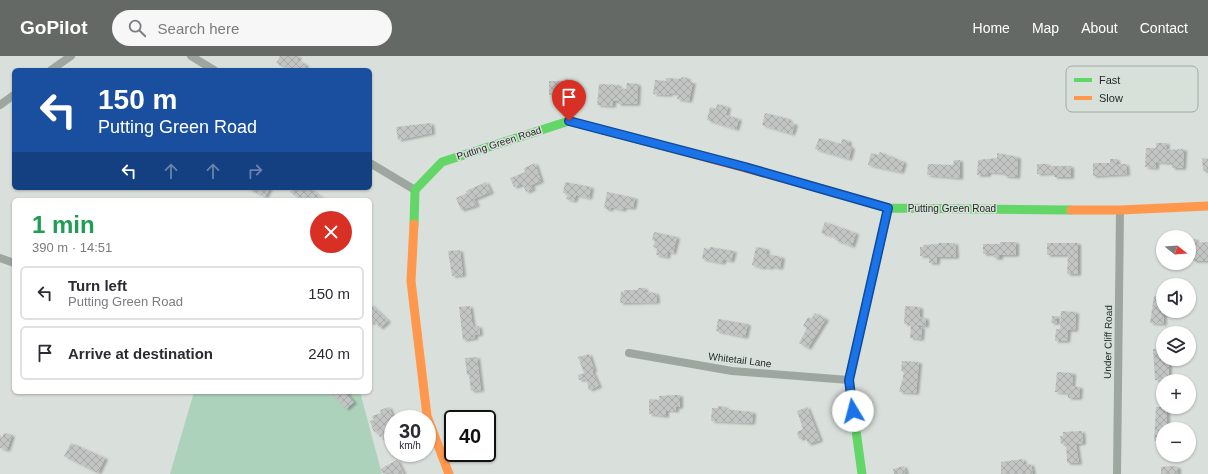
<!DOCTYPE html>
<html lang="en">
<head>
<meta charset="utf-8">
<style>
  body { margin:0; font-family:Arial,sans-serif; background:#f7f7f7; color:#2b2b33; height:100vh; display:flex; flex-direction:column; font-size:15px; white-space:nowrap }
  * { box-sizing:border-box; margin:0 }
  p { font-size:13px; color:#7c7c81 }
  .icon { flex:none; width:22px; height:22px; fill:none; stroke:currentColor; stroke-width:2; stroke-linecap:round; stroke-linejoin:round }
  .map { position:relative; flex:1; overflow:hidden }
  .side { position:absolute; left:12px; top:142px; width:360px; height:196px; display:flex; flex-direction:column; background:#fff; border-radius:6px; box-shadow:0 1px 3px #0004 }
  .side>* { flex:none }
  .guide { position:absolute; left:12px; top:12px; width:360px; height:122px; border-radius:6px; box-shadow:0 1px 3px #0004; background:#1a4fa0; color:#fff; overflow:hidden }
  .needle { width:26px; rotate:107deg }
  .fabs { position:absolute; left:1156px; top:174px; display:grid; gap:8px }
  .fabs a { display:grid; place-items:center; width:40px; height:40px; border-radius:50%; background:#fff; box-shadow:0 1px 3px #0004; font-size:20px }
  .speed { position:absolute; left:384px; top:354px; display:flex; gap:8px; font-size:20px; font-weight:700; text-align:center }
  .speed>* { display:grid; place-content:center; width:52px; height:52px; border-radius:50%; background:#fff; box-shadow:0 1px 3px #0004; line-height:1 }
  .speed small { font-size:10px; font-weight:400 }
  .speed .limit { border:2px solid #111; border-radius:6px; background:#fff; color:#111 }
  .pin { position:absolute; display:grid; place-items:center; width:34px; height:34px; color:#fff; margin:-41px -17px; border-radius:50% 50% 50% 0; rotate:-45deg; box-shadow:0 0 4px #0007 }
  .pin .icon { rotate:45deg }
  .me { position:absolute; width:44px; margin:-22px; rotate:352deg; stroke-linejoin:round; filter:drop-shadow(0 0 3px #0008) }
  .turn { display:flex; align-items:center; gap:14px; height:84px; padding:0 20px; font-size:18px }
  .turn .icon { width:52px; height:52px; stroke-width:2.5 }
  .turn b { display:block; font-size:28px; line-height:34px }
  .lanes { display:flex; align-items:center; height:38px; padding:0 20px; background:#0003; justify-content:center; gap:20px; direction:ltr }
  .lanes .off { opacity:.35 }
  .round { display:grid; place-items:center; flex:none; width:42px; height:42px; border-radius:21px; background:#f7f7f7 }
  .head { display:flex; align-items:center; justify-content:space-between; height:68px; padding:0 20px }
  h1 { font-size:24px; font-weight:700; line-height:30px; color:#1e9e55 }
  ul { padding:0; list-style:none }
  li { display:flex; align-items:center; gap:12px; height:54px; margin:0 8px 6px; padding:0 12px; border:2px solid #e1e1e2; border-radius:6px }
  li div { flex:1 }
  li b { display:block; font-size:15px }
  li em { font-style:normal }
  header { display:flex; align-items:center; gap:24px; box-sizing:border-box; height:56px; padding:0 20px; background:#646966; color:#fff }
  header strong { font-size:19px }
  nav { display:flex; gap:22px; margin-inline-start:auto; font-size:14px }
  .search { width:280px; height:36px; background:#f7f7f7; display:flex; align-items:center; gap:10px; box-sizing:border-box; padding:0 14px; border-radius:22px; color:#7c7c81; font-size:15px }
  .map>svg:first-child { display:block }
  .green { fill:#add2bb }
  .building { fill:url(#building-cross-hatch); filter:url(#shadow) }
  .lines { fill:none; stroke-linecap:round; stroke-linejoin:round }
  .street { stroke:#9da7a0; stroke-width:8 }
  .fast { stroke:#63d668; stroke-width:9 }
  .slow { stroke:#ff974d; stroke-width:9 }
  .route-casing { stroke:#114b97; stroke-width:10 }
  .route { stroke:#1a73e8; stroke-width:7 }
  .labels { text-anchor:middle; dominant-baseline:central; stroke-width:3; stroke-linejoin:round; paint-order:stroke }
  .street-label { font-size:10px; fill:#252927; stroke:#d7e1da }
  .key { fill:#d7e1da; stroke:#a2aaa4; stroke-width:1 }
  .key-label { font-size:11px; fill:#252927 }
</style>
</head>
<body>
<header>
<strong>GoPilot</strong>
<div class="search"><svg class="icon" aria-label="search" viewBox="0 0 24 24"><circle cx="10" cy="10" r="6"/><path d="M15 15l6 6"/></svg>Search here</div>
<nav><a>Home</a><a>Map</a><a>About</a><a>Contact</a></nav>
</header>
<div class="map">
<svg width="1208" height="418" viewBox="0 0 1208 418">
  <defs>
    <pattern id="building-cross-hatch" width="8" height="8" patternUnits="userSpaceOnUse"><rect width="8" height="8" fill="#c3c5c5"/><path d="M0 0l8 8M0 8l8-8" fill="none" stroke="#a7a9a9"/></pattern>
    <filter id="shadow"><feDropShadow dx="3" dy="1.5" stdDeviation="1" flood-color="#0004"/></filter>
  </defs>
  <rect width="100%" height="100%" fill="#d9dfdb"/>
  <path class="green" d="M194 336H360L382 418H170Z"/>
  <path class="building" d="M280 0H299L297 4 306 9 304 14H290L276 7Z
    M681 21 688 22 687 26H693L689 45 677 43 678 38 670 37 669 39 653 38 655 24 666 25V22L681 23Z
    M565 23 575 25 576 38 549 39V25H565Z
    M627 27 638 28 637 48H618V45H613V50L597 49 599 28 619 29 618 32 626 33Z
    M717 48 728 51 726 59 739 63 736 73 707 64 710 51 716 53Z
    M765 57 789 63V66L795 68 792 78 762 69Z
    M431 67 432 77 398 84 396 71Z
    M819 82 841 88 842 83 849 85 848 90 852 91 849 103 815 93Z
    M1156 87H1167L1166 94 1184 93 1183 112H1172V107L1156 106V112L1145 111 1146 92H1156Z
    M880 96 904 106 901 116 868 109 871 97 878 99Z
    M997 97 1018 101 1017 121 1004 120 1005 117 988 116V119H977L978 104 997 102Z
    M1202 102 1208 103V115H1203Z
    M1110 103H1117V108H1126L1127 118 1093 120V107H1110Z
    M954 104H960V122L927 119 928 108 953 109Z
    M535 107 541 125 531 129 533 133 526 136 523 128 514 131 510 122 525 116 524 112Z
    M1037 108H1048L1047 110H1071V121H1054V117L1037 118Z
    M486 126 491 136 474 143 477 149 461 154 456 142 467 137 466 135Z
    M565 126 591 131 589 142 576 139 574 145 566 143 568 138 563 137Z
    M247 132H270L265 141Z
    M293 132H309L323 143 298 144 299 142 290 136Z
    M607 136 635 142 633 152 624 151 623 154 611 151 610 154 604 152Z
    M825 166 856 177 852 190 835 184 836 181 821 177Z
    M654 176 677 181 673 197 668 195 667 201 656 199 657 192 653 191 655 185 652 184Z
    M1189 183H1196V187L1208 186V205H1193V194H1189Z
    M1000 186H1016V199H1000V202H994V198H983V188H1000Z
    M938 187H955L956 201H937V207H929V200H920V191H923V189L938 188Z
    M1047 187H1078V218H1067L1068 199H1047Z
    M710 191 734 195 731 205 723 203V207L702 203 704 192 709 193Z
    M756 191 767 193 766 198 782 201 780 212 771 210 770 212 763 210V212L752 209Z
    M460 194 463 219 452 220 448 195Z
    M638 232H645V236L656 237 657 246 620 247 621 235 624 236V234H638Z
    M1154 240H1163L1164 268 1150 267Z
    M370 248 388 265 380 272 374 265 370 268Z
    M470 250 472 266 474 271 479 270 480 278 475 279V282L463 284 459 251Z
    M905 250 920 251V261L926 262V270L919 269V271H922L921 283 910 282 911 268H904Z
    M1061 255 1076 256 1075 274H1068L1067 285H1055L1056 273H1060Z
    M815 257 826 263 808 292 799 287 807 272 803 270 808 261 811 263Z
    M1052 260H1057V267H1051Z
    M718 263 748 268 745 281 716 275Z
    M1153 293H1163V303H1169V324H1155Z
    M589 298 594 314 592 315 599 330 589 334 586 323 579 324 578 319 584 317 578 301Z
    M477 301 481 334 471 335 469 319H467L465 302Z
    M902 305 919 306 916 337 899 336 904 317 901 314Z
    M1057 316 1073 317 1072 330 1080 331 1079 342H1068V337L1055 336Z
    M330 336H349L347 338 354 346 346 353Z
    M676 339H680V351H676V355L666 354V360L649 358V343L659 344V340Z
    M718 350 726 351V353L732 354 753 356 752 367 711 365 712 352H718Z
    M389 351 393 361 387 364 393 381 384 385 382 380 380 381 377 375 374 376 370 365 374 364 372 360 381 357 380 354Z
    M807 351 820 384 808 388 806 381 799 383 797 376 803 373 797 355Z
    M1156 351H1167V368H1172V373H1163V385H1154Z
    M1082 375 1083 387 1076 388 1079 407H1067L1066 387 1061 388 1060 380H1063V376Z
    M4 377 12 379 7 394 0 392V379L2 382Z
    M71 387 105 402 98 417 64 400Z
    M1023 403 1024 409 1031 408 1033 418H1001V406Z
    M397 404 404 418H391L390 416 383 417 381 414 382 412Z
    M904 410 906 418H894L893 413Z
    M1173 410 1178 411V418H1161V411Z"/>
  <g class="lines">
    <path class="street" d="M191 0 214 14
      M51 14 71 0
      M0 49 14 39
      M370 107 415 134
      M0 202 14 207
      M629 297 732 315 849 324
      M1117 418 1120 154"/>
    <path class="fast" d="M830 135 888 152 1071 154
      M414 168 415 134 442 106 569 65 667 91
      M862 418 849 324 888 152"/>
    <path class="slow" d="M667 91 830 135
      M1071 154H1120L1208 150
      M414 168 411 225 427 360 449 418"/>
  </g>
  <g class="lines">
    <g class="route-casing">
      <path id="route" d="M569 65 745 111 888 152 849 324 853 355"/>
    </g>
    <use href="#route" class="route"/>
  </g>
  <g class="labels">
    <g class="street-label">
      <text transform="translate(499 87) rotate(-18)">Putting Green Road</text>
      <text x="952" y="152">Putting Green Road</text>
      <text transform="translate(1108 286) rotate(-89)">Under Cliff Road</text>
      <text transform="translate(740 304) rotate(7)">Whitetail Lane</text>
    </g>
  </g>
  <rect x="1066" y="10" width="132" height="46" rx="6" class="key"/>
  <rect x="1074" y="22" width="18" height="4" fill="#63d668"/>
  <rect x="1074" y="40" width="18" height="4" fill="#ff974d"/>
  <g class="key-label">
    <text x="1099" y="28">Fast</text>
    <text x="1099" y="46">Slow</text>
  </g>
</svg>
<div class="fabs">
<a><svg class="needle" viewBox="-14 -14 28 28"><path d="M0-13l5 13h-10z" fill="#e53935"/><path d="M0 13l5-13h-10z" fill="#7c7c81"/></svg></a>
<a><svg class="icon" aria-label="sound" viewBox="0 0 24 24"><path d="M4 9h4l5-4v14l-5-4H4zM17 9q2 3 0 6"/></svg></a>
<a><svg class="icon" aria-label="layers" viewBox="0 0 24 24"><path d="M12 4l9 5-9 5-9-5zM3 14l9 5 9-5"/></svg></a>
<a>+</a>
<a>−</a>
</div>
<div class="speed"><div>30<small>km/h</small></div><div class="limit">40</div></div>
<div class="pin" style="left:569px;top:65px;background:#d93025"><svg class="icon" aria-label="arrive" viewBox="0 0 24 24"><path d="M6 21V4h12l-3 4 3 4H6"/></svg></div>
<svg class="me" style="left:853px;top:355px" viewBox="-20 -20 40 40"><circle r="19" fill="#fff"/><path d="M0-13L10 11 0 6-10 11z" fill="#1a73e8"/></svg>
<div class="guide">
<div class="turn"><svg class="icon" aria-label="left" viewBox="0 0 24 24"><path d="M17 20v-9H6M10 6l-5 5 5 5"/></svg><div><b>150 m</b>Putting Green Road</div></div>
<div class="lanes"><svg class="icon" aria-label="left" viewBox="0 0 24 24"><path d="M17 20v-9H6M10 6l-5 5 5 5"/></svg><svg class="icon off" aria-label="ahead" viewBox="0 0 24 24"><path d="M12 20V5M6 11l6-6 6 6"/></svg><svg class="icon off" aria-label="ahead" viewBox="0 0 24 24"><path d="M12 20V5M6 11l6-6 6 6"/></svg><svg class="icon off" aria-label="right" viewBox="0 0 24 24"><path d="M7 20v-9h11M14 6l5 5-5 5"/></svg></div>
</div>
<section class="side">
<div class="head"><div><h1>1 min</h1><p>390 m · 14:51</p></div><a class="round" style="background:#d93025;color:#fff"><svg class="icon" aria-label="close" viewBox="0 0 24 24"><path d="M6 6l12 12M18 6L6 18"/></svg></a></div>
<ul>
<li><svg class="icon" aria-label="left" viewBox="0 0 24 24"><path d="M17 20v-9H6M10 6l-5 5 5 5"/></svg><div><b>Turn left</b><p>Putting Green Road</p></div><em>150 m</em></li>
<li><svg class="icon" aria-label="arrive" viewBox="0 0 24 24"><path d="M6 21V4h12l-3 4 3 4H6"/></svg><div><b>Arrive at destination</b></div><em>240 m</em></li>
</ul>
</section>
</div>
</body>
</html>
